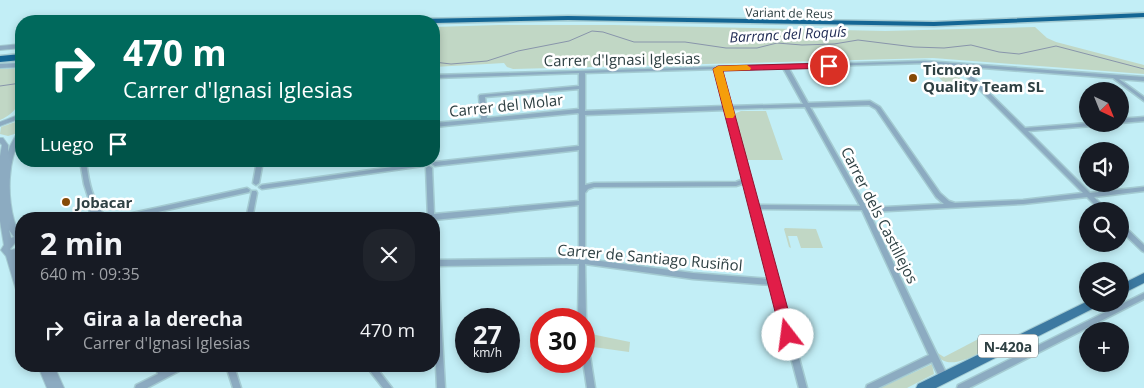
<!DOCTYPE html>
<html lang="es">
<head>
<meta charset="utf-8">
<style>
  body { margin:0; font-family:"Open Sans",sans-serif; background:#20242c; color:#f1f3f6; height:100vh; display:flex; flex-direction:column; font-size:19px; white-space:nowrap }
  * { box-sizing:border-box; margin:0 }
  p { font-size:16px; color:#9ea1a6 }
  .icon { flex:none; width:28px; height:28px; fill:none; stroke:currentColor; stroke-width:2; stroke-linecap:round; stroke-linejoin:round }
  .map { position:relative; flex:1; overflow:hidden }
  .side { position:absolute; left:15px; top:212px; width:425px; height:160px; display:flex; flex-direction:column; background:#171b24; border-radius:20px; box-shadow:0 2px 8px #0003 }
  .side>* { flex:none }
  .banner { position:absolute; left:15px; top:15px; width:425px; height:152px; border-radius:20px; box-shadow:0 2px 8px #0003; background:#00695c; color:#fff; overflow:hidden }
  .needle { width:32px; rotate:137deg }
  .controls { position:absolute; left:1079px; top:82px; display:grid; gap:10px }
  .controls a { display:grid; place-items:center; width:50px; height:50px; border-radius:50%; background:#171b24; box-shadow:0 2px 8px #0003; font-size:25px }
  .speed { position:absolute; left:455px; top:308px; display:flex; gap:10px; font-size:25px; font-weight:700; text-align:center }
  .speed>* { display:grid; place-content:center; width:65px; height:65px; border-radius:50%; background:#171b24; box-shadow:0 2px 8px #0003; line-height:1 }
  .speed small { font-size:12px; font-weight:400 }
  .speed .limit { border:8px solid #d22; background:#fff; color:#111 }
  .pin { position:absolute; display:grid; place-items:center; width:42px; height:42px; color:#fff; margin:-21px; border:2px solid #fff; border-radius:50%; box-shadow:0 1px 5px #0007 }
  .me { position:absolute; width:55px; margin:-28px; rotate:345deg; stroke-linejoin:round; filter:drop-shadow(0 0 4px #0008) }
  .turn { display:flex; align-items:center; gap:18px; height:105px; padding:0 25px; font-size:22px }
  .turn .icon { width:65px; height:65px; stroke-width:2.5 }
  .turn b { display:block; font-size:35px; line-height:42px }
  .then { display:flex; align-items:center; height:48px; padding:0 25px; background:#0003; gap:10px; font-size:19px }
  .round { display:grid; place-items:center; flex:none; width:52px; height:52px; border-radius:20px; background:#20242c }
  .overview { display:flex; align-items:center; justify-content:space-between; height:85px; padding:0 25px }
  h1 { font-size:30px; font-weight:700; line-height:38px }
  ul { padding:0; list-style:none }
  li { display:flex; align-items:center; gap:15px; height:65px; padding:0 25px }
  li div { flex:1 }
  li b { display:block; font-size:19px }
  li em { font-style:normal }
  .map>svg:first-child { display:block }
  .green { fill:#c1d7c5 }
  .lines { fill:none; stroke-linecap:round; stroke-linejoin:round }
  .stream { stroke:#8895ab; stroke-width:1 }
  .minor-casing { stroke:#a4cbd2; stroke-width:3 }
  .tertiary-casing { stroke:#a4cbd2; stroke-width:2 }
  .primary-casing { stroke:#a4cbd2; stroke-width:2 }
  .motorway-casing { stroke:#a4cbd2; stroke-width:3 }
  .minor { fill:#8cabc1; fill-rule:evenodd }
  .tertiary { fill:#8cabc1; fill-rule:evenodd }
  .primary { fill:#3c79a1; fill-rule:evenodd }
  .motorway { fill:#146694; fill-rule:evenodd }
  .route { fill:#e11d48; stroke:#92132f }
  .slow { fill:#f59e0b }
  .poi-dot { fill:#864a06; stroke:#fff; stroke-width:2 }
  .labels { text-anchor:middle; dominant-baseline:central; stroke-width:5; stroke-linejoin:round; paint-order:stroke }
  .far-street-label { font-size:12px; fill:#2e4043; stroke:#fff }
  .far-water-label { font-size:14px; font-style:italic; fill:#212c55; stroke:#fff }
  .shield { fill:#fff; stroke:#6d797b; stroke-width:1 }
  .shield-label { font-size:14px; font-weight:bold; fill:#2e4043 }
  .street-label { font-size:15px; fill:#2e4043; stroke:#fff }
  .poi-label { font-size:15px; font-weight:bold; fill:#2e4043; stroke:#fff; text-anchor:start }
</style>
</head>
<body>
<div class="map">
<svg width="1144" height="388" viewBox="0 0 1144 388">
  <rect width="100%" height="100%" fill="#c2eef6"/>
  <path class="green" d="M499 25H614L885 31 1035 27 1047 38 1056 42 1144 65V74L933 58 513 69 507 67 504 63 434 67V27Z
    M21 68C21 92 25 109 0 120V69Z
    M943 69 955 73 966 84 946 85 933 71Z
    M741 111H766L783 160H747L734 114Z
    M21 120V132L8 136 0 134 1 127Z
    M785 228 816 229 823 248H801L797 236H788L791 248 789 247 784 229Z
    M591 334 630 342 629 352 593 347Z
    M988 334H993L996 342C983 352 945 376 936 352L944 357Z
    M932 364 934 374 907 388H880Z"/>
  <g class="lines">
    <path class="stream" d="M434 62 451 64 487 61 518 51 569 41 592 31 603 32 634 42H685L726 48H757L777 43 802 45 834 44 858 40 914 47 944 48 971 45 999 52 1019 54 1056 46 1144 69
      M0 86 21 83"/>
    <g class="minor-casing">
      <path id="minor" d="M925 61 1144 77V81L1119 79 1144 97V101L1113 78 958 66 968 72 1025 128 1088 123V124H1095L1094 125 1092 126 1028 131 1090 193 1144 187V191L1094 197 1108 211H1101L1087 197 1023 204 869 212 947 375 948 378 947 381 944 382 941 381 932 362 878 388H866L867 385 929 355 862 210 759 209 807 388H799L772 285 693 279 585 264 586 319 584 322V319H578L579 264 438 266 445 388H437L434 322V253L436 254 438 260 579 258V205L434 220V219H428L426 168 429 166 432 168 434 214 579 201V150L435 166 432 164 435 162 579 146V114L578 113 434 127V123L481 119 479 96 480 95 579 86V73L434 78V75ZM925 63 951 65 964 74 1083 193 1023 200 955 203 949 201 940 193 880 107 870 101 808 103 788 67ZM783 68 803 104 731 106 721 69ZM716 69 725 106 585 111V73ZM579 89V109L487 118 485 97ZM869 105 876 109 936 197 944 204 867 208 810 107ZM805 107 860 206 757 205 731 109ZM726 110 743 176 741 180 736 182 594 183 585 185V115ZM745 183 770 279 693 273 585 259V193L588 189 594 187 736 186Z
        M1144 117V121L1120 123V119Z
        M80 161H86C89 185 92 199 107 219H100L96 213 92 219H85L89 214 91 206 84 184Z
        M257 161H263L259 183 256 185 253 183Z
        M421 163 424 165 423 166 262 189 259 187 262 185Z
        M247 188 250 190 249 192 126 219H111L114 217Z
        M252 191H256L257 193 252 219H246Z
        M1120 224H1122L1144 245V252L1142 251 1120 230Z
        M1144 293V299L969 388H957L958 385Z
        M584 340 587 341 588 343 595 388H587L583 361H584Z
        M155 366H163L165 370 172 366H184L183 369 147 388H135L136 385 158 374Z
        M226 366H234L241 388H233Z
        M366 366H375L392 388H383Z"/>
    </g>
    <g class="tertiary-casing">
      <path id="tertiary" d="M21 44V48L0 50V46Z
        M21 63V67L0 68V64Z
        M21 114V118L0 126V122Z
        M16 135H20L21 137C8 160 7 194 14 220 16 228 21 234 21 241L15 243 10 249 11 250 21 248V265L18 264 17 255 15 256 21 279V297L18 296 17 293 6 256 1 250 4 245 0 221V156L2 145 0 143V138H3L8 145V152L10 146ZM9 230 14 237 11 238Z
        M38 366H54L64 388H47Z"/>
    </g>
    <g class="primary-casing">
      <path id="primary" d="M1144 273V283L1120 295V285Z
        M1088 301V304H1098L1096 307 936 388H916L918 384Z"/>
    </g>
    <g class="motorway-casing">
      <path id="motorway" d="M1144 13V17L934 26 568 20 434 23V21H413L417 19 568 16 934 22Z
        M21 54V60L0 62V56Z"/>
    </g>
    <use href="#minor" class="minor"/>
    <use href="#tertiary" class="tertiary"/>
    <use href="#primary" class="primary"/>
    <use href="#motorway" class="motorway"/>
  </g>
  <path class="route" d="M829 63 832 64V68L723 71 795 335 793 339 788 341 783 339 781 335 713 69 718 66Z"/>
  <path class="slow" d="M747 65 751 68 750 70 723 71 735 115 733 118H726L713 69 718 66Z"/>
  <g class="poi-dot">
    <circle cx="913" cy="78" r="5"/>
    <circle cx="66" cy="202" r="5"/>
  </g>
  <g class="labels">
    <g class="far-street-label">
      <text transform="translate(789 13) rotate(1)">Variant de Reus</text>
    </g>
    <g class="far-water-label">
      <text transform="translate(788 34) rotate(-3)">Barranc del Roquís</text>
    </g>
    <rect class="shield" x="978" y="334.5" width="60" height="23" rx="4"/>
    <g class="shield-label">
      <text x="1008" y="346">N-420a</text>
    </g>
    <g class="street-label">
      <text transform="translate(622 59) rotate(-1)">Carrer d'Ignasi Iglesias</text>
      <text transform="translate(506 105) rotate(-6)">Carrer del Molar</text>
      <text transform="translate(880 215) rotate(63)">Carrer dels Castillejos</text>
      <text transform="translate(650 257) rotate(5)">Carrer de Santiago Rusiñol</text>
    </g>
    <g class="poi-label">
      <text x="923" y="69">Ticnova<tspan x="923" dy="17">Quality Team SL</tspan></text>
      <text x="76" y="202">Jobacar</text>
    </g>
  </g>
</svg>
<div class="controls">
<a><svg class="needle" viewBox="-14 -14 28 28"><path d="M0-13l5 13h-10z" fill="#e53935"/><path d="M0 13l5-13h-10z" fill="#9ea1a6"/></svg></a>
<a><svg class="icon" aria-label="sound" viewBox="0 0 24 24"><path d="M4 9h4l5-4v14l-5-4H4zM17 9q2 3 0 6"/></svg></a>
<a><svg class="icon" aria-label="search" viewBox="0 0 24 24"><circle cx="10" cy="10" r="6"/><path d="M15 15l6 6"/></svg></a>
<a><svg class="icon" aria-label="layers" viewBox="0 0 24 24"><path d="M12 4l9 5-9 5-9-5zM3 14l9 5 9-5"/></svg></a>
<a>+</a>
</div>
<div class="speed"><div>27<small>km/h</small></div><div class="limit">30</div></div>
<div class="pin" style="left:829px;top:66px;background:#d93025"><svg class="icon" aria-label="arrive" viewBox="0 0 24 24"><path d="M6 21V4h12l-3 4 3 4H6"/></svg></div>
<svg class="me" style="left:788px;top:335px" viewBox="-20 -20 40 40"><circle r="19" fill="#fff"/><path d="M0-13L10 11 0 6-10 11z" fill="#e11d48"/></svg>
<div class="banner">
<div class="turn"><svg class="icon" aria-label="right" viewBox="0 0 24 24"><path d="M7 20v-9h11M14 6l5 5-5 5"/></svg><div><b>470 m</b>Carrer d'Ignasi Iglesias</div></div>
<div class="then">Luego<svg class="icon" aria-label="arrive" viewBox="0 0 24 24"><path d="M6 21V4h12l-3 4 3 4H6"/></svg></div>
</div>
<section class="side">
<div class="overview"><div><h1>2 min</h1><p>640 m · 09:35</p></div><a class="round"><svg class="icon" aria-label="close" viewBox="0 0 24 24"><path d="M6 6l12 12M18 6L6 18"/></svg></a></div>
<ul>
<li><svg class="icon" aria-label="right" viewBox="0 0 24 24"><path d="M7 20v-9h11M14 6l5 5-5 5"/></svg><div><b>Gira a la derecha</b><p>Carrer d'Ignasi Iglesias</p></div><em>470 m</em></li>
</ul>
</section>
</div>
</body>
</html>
